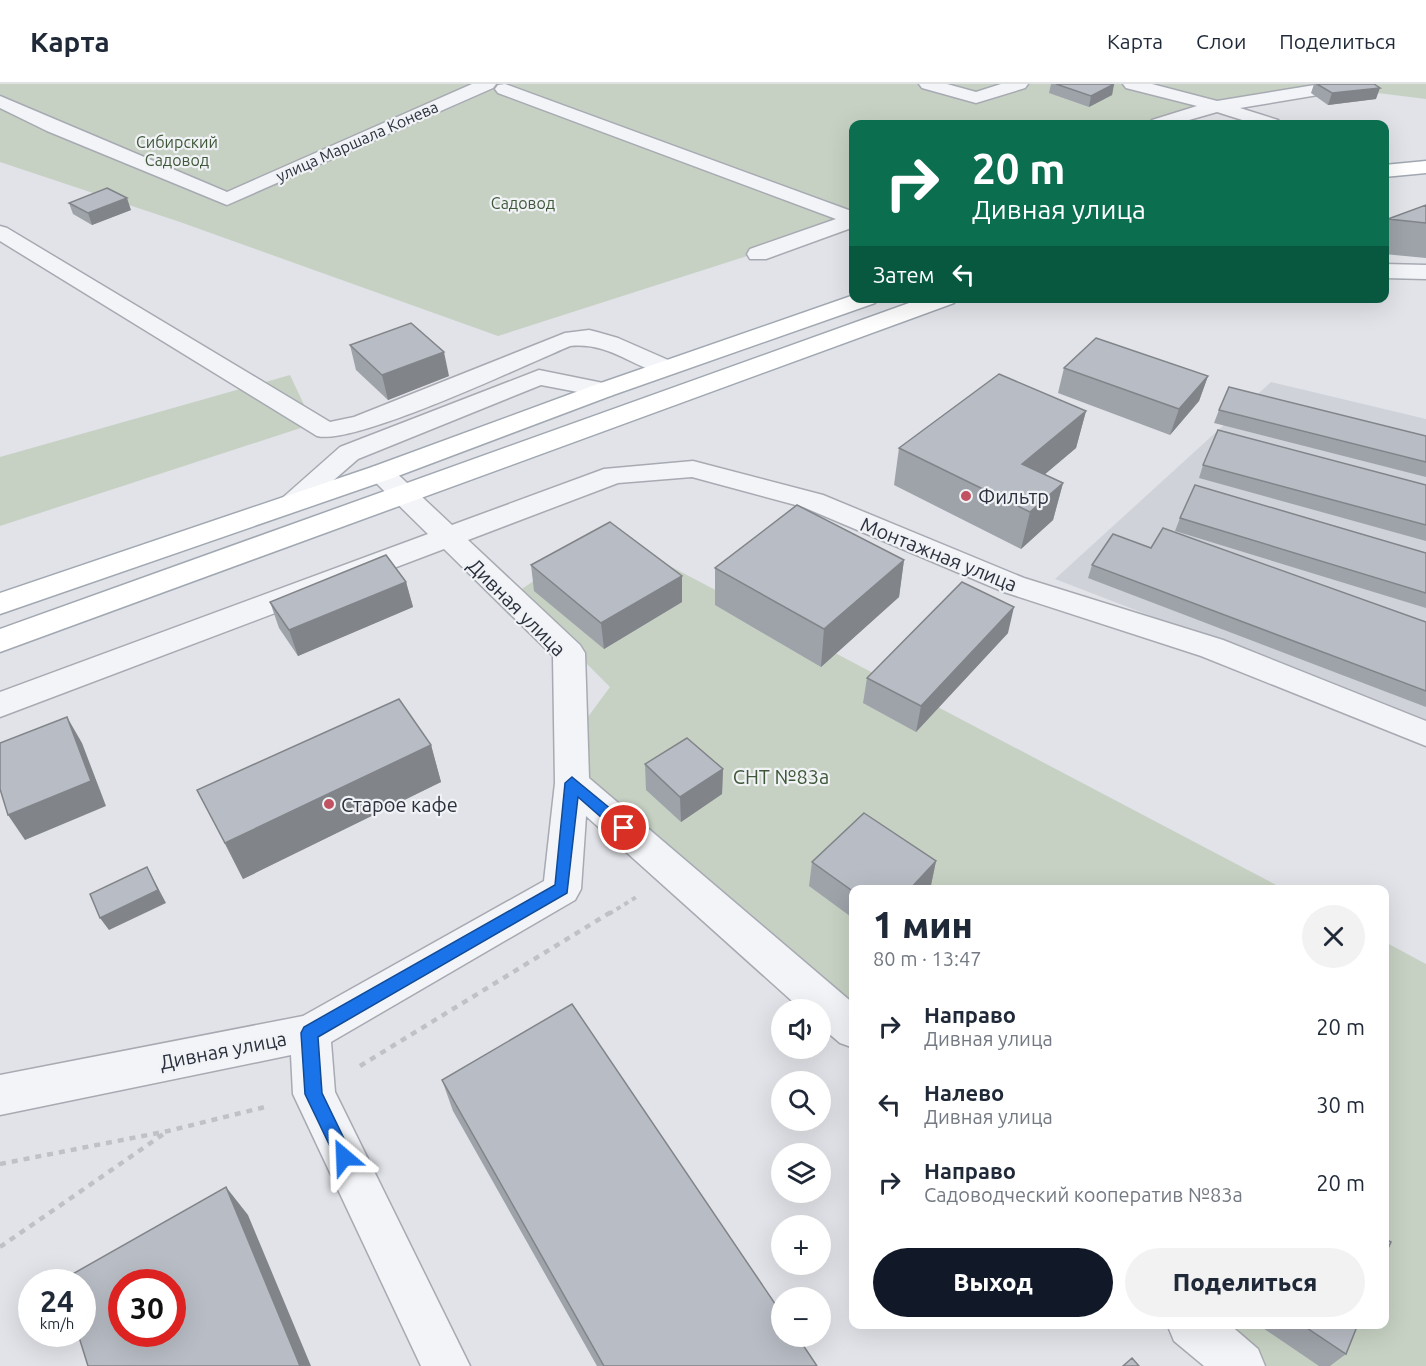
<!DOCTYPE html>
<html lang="ru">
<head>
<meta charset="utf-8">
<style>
  body { margin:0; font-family:Ubuntu,sans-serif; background:#f2f2f3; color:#1f2937; height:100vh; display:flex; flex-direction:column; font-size:22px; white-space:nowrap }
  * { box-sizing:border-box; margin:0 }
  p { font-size:20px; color:#747a83 }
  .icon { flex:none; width:33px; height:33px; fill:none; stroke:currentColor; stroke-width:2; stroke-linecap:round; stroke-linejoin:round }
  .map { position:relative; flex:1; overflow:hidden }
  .sheet { position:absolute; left:849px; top:801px; width:540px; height:444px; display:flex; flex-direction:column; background:#fff; border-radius:12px; box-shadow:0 6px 24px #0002 }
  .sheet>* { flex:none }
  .top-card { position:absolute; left:849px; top:36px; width:540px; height:183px; border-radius:12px; box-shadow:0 6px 24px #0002; background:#0b6e4f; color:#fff; overflow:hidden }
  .controls { position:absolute; left:771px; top:915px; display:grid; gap:12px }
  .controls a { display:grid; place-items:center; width:60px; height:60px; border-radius:50%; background:#fff; box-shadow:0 6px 24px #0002; font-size:30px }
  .speed { position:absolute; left:18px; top:1185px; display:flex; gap:12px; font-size:30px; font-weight:700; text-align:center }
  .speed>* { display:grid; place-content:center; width:78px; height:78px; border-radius:50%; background:#fff; box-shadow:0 6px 24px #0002; line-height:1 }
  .speed small { font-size:15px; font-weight:400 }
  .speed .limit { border:9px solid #d22; background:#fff; color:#111 }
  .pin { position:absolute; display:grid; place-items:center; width:51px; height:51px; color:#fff; margin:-26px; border:3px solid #fff; border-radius:50%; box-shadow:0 2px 6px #0007 }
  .me { position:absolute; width:66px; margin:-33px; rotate:334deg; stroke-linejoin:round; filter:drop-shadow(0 0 4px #0008) }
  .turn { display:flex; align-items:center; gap:21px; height:126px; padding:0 24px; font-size:27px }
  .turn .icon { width:78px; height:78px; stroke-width:2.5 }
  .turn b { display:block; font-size:42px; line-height:51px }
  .then { display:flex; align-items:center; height:57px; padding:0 24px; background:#0003; gap:12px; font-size:22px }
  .round { display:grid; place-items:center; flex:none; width:63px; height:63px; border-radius:32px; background:#f2f2f3 }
  .overview { display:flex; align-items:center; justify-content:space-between; height:102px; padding:0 24px }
  h1 { font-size:36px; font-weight:800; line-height:45px }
  .primary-button { display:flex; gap:12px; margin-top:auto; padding:12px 24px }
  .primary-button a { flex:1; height:69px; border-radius:36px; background:#111827; color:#fff; font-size:24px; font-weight:800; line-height:69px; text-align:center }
  .primary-button a+a { background:#f2f2f3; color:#1f2937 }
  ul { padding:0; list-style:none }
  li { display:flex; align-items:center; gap:18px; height:78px; padding:0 24px }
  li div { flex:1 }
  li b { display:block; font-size:22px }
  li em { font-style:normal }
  header { display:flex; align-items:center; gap:36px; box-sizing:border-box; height:84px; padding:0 30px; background:#fff; border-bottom:2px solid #e0e1e3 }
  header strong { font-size:28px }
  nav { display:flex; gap:33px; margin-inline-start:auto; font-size:21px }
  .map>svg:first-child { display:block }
  .built { fill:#cfd2d9 }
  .green { fill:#c6d1c3 }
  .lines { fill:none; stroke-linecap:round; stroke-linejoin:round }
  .minor-casing { stroke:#a7aab2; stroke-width:3 }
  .major-casing { stroke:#a1a8b2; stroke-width:3 }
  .path-far1 { stroke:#bfc1c7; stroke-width:4; stroke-dasharray:4.5 4.5; stroke-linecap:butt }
  .path { stroke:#bfc1c7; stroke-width:4.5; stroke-dasharray:6 6; stroke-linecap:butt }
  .minor { fill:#f3f4f7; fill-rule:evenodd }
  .major { fill:#fff; fill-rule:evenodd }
  .wall { fill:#9ea2a9 }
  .shaded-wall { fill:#818489 }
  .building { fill:#b8bcc4; stroke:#818489; stroke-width:1.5; fill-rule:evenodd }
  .route { fill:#1a73e8; stroke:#114b97; stroke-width:1.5 }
  .poi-dot { fill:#c05261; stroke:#f0f2f5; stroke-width:2 }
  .labels { text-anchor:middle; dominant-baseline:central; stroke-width:4.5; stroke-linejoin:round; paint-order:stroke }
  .far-street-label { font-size:16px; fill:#2b313e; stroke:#f0f2f5 }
  .far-park-label { font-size:16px; fill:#3f5839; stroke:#f0f2f5 }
  .poi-label { font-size:20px; fill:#2b313e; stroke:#f0f2f5; text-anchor:start }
  .street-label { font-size:20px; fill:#2b313e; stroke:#f0f2f5 }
  .park-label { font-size:20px; fill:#3f5839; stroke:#f0f2f5 }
</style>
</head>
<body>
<header>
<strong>Карта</strong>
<nav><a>Карта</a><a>Слои</a><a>Поделиться</a></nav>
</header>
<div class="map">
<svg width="1426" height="1282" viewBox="0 0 1426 1282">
  <rect width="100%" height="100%" fill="#e1e3e8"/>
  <path class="built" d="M1271 298 1426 335V638L1055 495Z"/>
  <path class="green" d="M0 0H1426V15L1362 7 1217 22 1159 40H854L853 138 498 252 180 138 0 78Z
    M290 291 313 340 0 442V373Z
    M605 448 1284 805 854 806 853 931 557 675 610 603 516 509Z
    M1385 858 1426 880V1282H1267L1215 1241 1384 1240Z"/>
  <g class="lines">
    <g class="minor-casing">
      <path id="minor" d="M472 0H496L493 4 227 121 47 47 0 24V12L227 108Z
        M505 0 854 128V143L766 175H750L747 170 750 165 836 135 498 9 495 5 498 1Z
        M919 0H947L976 8 1001 0H1028L1025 4 976 19 922 4Z
        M1123 0H1152L1217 17 1321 0H1363L1354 5 1240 24 1278 36 1281 40H1255L1217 28 1175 40H1149L1152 36 1197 22 1126 4Z
        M0 142 7 144 330 338 354 333 565 249 589 246 597 248 618 254 675 279 678 284 675 289 666 291C630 282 609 258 570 262 525 281 354 362 317 352L0 157Z
        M1384 180 1426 181V195L1384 194Z
        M539 286 613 301 616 306 613 311 604 313 541 301 358 375 304 422 294 425 284 422 280 416 340 363Z
        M693 377 823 411 1024 494 1223 556 1426 637V662L1201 572 1004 508 803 423 692 393 618 399 468 456 580 561 585 569 589 694 854 920V964L840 959 820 942V926H802L586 732 581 805 575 816 331 958 335 1008 470 1282H421L293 1010 291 971 0 1031V991L303 932 544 797 555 699 553 572 444 465 0 633V608L428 450 372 395 368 389 372 383 381 381 390 383 452 441 604 385Z
        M1167 1240H1229L1258 1265 1265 1282H1204L1174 1257Z"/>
    </g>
    <g class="major-casing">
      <path id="major" d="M1426 77V89L1384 93V81Z
        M854 211V214H878L875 219 613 311 390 395 0 530V509L372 383 595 301Z
        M923 214H957L954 219 0 568V545Z"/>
    </g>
    <path class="path-far1" d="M609 830 638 812"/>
    <path class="path" d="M360 982 611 828
      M0 1080 168 1047 269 1022
      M0 1163 165 1049"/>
    <use href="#minor" class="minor"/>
    <use href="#major" class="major"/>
  </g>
  <path class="wall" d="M1051 0H1114L1112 11 1089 23 1049 9Z
    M1314 0H1374L1376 15 1328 21 1311 9Z
    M69 119 131 126 92 141 73 130Z
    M1426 121V174L1384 170V144L1388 135Z
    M350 261 449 292 388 316 356 286Z
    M1064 284 1208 292 1199 317 1170 351 1058 309Z
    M1219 326 1426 352V393L1214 339Z
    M1086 327 1076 364 1044 391 1063 399 1053 436 1021 465 894 401 899 364Z
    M1203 381 1426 401V457L1199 394Z
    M1180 434 1426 469V524L1175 447Z
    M1151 464 1426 538V623L1088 494 1092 481Z
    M904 476 899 513 821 583 715 521V484Z
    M531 481 682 492V518L604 565 534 507Z
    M406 498 413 523 298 572 279 544 270 518Z
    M1008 549 916 648 863 619 867 594Z
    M431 661 441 698 243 795 197 706Z
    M645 680 723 685 722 710 681 738 646 706Z
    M936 777 931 801 854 806V835L809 802 812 778Z
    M442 996 817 1282H597L453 1027Z
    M1257 1240H1358L1346 1270 1330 1282H1319Z"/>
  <path class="shaded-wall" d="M1114 0 1112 11 1089 23 1091 12Z
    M1380 4 1376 15 1328 21 1332 9Z
    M127 114 131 126 92 141 88 129Z
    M444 268 449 292 388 316 382 291Z
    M1208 292 1199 317 1170 351 1179 325Z
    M1086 327 1076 364 1013 417 1022 380Z
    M1063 399 1053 436 1021 465 1030 428Z
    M904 476 899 513 821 583 824 545Z
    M682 492V518L604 565 601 539Z
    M406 498 413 523 298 572 289 546Z
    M1014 523 1008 549 916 648 921 622Z
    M67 633 82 659 106 722 25 756 8 731Z
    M431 661 441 698 243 795 225 759Z
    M723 685 722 710 681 738 680 713Z
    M936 777 931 801 927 806H909Z
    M147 783 166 819 109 846 100 834Z
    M226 1103 248 1131 311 1282H300Z"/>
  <path class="building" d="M1056 0H1114L1091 12Z
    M1317 0H1374L1380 4 1332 9Z
    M107 104 127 114 88 129 69 119Z
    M1426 121V139L1388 135Z
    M411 239 444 268 382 291 350 261Z
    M1096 254 1208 292 1179 325 1064 284Z
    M999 290 1086 327 1022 380 1063 399 1030 428 899 364Z
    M1229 303 1426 352V378L1219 326Z
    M1218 346 1426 401V441L1203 381Z
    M1195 401 1426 469V509L1180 434Z
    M797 421 904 476 824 545 715 484Z
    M610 438 682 492 601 539 531 481Z
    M1163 444 1426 538V607L1092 481 1113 450 1151 464Z
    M386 471 406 498 289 546 270 518Z
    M962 498 1014 523 921 622 867 594Z
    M399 615 431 661 225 759 197 706Z
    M67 633 91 697 8 731 0 705V659Z
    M687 654 723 685 680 713 645 680Z
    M864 729 936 777 909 806H854V808L812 778Z
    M147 783 158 806 100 834 90 810Z
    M572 920 782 1230V1252H797L817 1282H604L442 996Z
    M226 1103 300 1282H88L78 1250H82V1198H63L62 1196ZM122 1198H172V1250H122Z
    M1384 1154 1391 1158 1384 1173Z
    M1301 1240H1358L1346 1270Z
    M1132 1274 1139 1282H1123Z"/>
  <path class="route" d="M572 693 629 740 631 744 629 748H618L578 713 567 809 318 953 322 1009 353 1073 351 1079 344 1081 338 1079 305 1010 301 949 304 943 555 801 565 699Z"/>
  <g class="poi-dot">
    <circle cx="966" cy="412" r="6"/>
    <circle cx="329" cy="720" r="6"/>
  </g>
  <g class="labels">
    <g class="far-street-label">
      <text transform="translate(357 57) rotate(-24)">улица Маршала Конева</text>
    </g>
    <g class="far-park-label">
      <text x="177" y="58">Сибирский<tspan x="177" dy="18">Садовод</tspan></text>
      <text x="523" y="119">Садовод</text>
    </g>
    <g class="poi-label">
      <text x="978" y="412">Фильтр</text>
      <text x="341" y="720">Старое кафе</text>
    </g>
    <g class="street-label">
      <text transform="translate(939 470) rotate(22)">Монтажная улица</text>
      <text transform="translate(517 523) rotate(45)">Дивная улица</text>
      <text transform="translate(223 966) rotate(-11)">Дивная улица</text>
    </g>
    <g class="park-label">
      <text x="781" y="692">СНТ №83а</text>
    </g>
  </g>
</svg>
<div class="controls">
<a><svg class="icon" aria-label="sound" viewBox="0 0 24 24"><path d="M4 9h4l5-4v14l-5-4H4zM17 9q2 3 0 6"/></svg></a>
<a><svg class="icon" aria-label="search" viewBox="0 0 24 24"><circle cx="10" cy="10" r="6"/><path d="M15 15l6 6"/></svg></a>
<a><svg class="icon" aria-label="layers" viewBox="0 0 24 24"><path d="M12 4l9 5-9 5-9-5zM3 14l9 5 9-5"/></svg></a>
<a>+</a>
<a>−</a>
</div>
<div class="speed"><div>24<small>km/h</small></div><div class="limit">30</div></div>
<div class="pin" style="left:624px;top:744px;background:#d93025"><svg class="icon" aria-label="arrive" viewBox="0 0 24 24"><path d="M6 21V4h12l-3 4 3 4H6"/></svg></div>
<svg class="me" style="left:344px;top:1073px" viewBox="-20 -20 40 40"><path d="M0-17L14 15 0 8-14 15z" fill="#1a73e8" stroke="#fff" stroke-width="4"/></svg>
<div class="top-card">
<div class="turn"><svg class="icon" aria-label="right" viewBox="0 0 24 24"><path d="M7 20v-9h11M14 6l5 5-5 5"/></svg><div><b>20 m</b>Дивная улица</div></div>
<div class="then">Затем<svg class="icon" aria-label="left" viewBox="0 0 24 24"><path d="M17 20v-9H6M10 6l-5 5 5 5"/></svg></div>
</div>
<section class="sheet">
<div class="overview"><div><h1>1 мин</h1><p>80 m · 13:47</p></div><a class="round"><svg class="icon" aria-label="close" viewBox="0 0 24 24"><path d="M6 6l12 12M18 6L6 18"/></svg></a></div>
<ul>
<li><svg class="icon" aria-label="right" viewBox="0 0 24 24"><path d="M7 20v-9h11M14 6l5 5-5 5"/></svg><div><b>Направо</b><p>Дивная улица</p></div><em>20 m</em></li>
<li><svg class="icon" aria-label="left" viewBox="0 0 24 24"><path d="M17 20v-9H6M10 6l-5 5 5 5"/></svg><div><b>Налево</b><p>Дивная улица</p></div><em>30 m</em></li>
<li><svg class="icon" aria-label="right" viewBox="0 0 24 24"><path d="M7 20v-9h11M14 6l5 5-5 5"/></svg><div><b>Направо</b><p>Садоводческий кооператив №83а</p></div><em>20 m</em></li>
</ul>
<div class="primary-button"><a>Выход</a><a>Поделиться</a></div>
</section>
</div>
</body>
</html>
